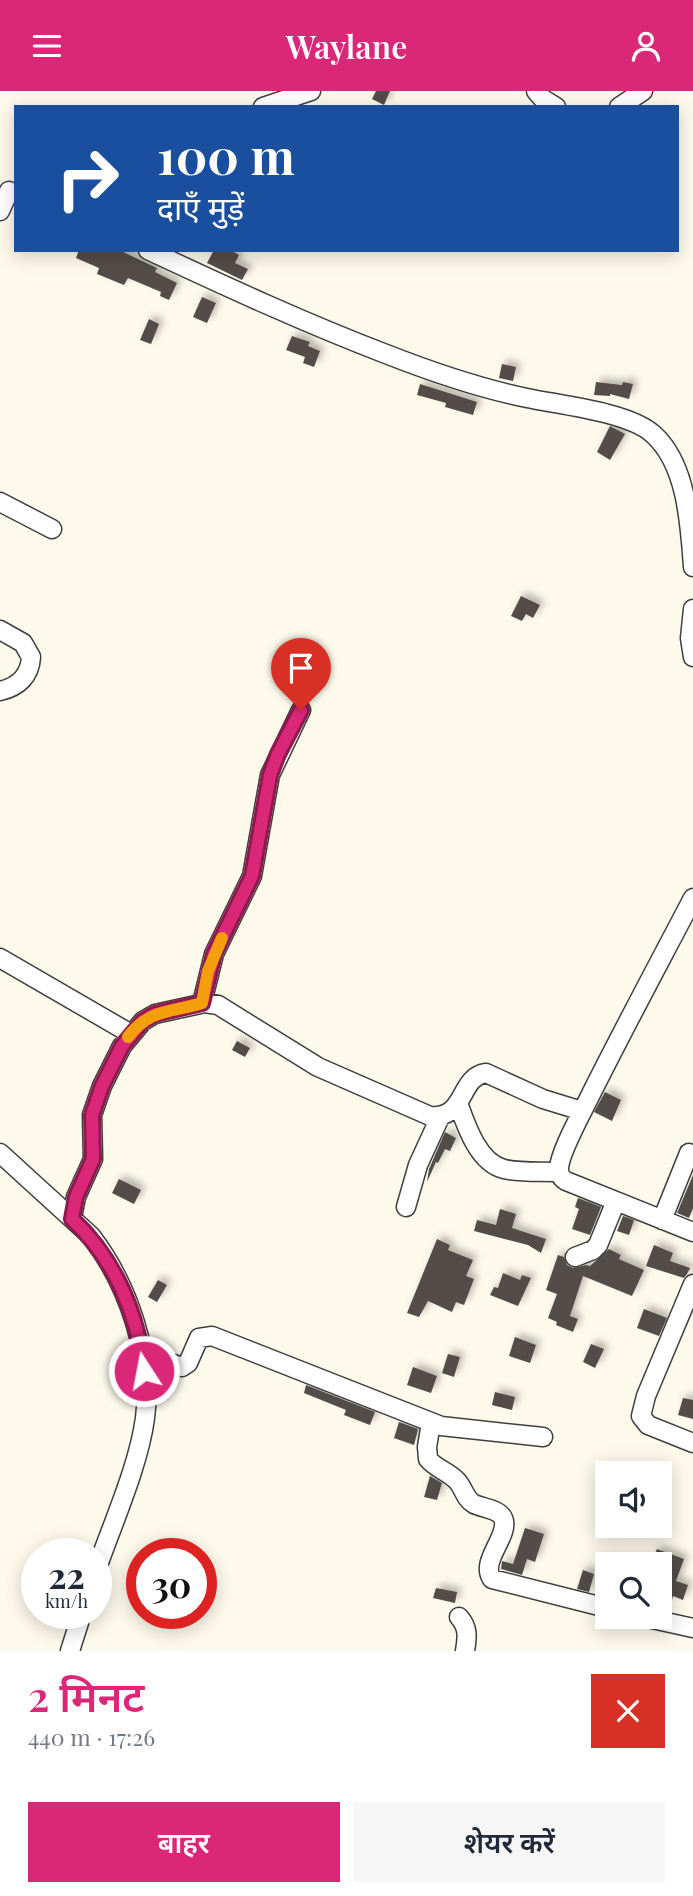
<!DOCTYPE html>
<html lang="hi">
<head>
<meta charset="utf-8">
<style>
  body { margin:0; font-family:"Playfair Display","Noto Sans Devanagari",serif; background:#f6f6f7; color:#1f2937; height:100vh; display:flex; flex-direction:column; font-size:26px; white-space:nowrap }
  * { box-sizing:border-box; margin:0 }
  p { font-size:23px; color:#747a83 }
  .icon { flex:none; width:38px; height:38px; fill:none; stroke:currentColor; stroke-width:2; stroke-linecap:round; stroke-linejoin:round }
  .map { position:relative; height:1560px; overflow:hidden }
  .sheet { display:flex; flex-direction:column; background:#fff; flex:1 }
  .sheet>* { flex:none }
  .top-card { position:absolute; left:14px; top:14px; width:665px; height:147px; border-radius:0px; box-shadow:0 4px 18px #0003; background:#1a4fa0; color:#fff; overflow:hidden }
  .tools { position:absolute; left:595px; top:1370px; display:grid; gap:14px }
  .tools a { display:grid; place-items:center; width:77px; height:77px; border-radius:0px; background:#fff; box-shadow:0 4px 18px #0003; font-size:35px }
  .speed { position:absolute; left:21px; top:1447px; display:flex; gap:14px; font-size:35px; font-weight:700; text-align:center }
  .speed>* { display:grid; place-content:center; width:91px; height:91px; border-radius:50%; background:#fff; box-shadow:0 4px 18px #0003; line-height:1 }
  .speed small { font-size:18px; font-weight:400 }
  .speed .limit { border:10px solid #d22; background:#fff; color:#111 }
  .pin { position:absolute; display:grid; place-items:center; width:60px; height:60px; color:#fff; margin:-72px -30px; border-radius:50% 50% 50% 0; rotate:-45deg; box-shadow:0 0 7px #0007 }
  .pin .icon { rotate:45deg }
  .me { position:absolute; width:77px; margin:-38px; rotate:349deg; stroke-linejoin:round; filter:drop-shadow(0 0 5px #0008) }
  .turn { display:flex; align-items:center; gap:24px; height:147px; padding:0 28px; font-size:32px }
  .turn .icon { width:91px; height:91px; stroke-width:2.5 }
  .turn b { display:block; font-size:49px; line-height:60px }
  .round { display:grid; place-items:center; flex:none; width:74px; height:74px; border-radius:0px; background:#f6f6f7 }
  .headline { display:flex; align-items:center; justify-content:space-between; height:119px; padding:0 28px }
  h1 { font-size:42px; font-weight:600; line-height:52px; color:#db2777 }
  .button { display:flex; gap:14px; margin-top:auto; padding:14px 28px }
  .button a { flex:1; height:80px; border-radius:0px; background:#db2777; color:#fff; font-size:28px; font-weight:600; line-height:80px; text-align:center }
  .button a+a { background:#f6f6f7; color:#1f2937 }
  header { display:flex; justify-content:space-between; align-items:center; height:91px; padding:0 28px; background:#db2777; color:#fff; font-size:32px; font-weight:600 }
  .map>svg:first-child { display:block }
  .building { fill:#534d49; filter:url(#shadow) }
  .lines { fill:none; stroke-linecap:round; stroke-linejoin:round }
  .minor-casing { stroke:#3e3e3e; stroke-width:21 }
  .minor { stroke:#fff; stroke-width:18 }
  .route-casing { stroke:#8e194d; stroke-width:18 }
  .route { stroke:#db2777; stroke-width:12 }
  .slow { stroke:#f59e0b; stroke-width:12 }
</style>
</head>
<body>
<header><svg class="icon" aria-label="menu" viewBox="0 0 24 24"><path d="M4 6h16M4 12h16M4 18h16"/></svg>Waylane<svg class="icon" aria-label="person" viewBox="0 0 24 24"><circle cx="12" cy="8" r="4"/><path d="M4 21q1-7 8-7t8 7"/></svg></header>
<div class="map">
<svg width="693" height="1560" viewBox="0 0 693 1560">
  <defs>
    <filter id="shadow"><feDropShadow dx="4.5" dy="-4.5" stdDeviation="3.5" flood-color="#0004"/></filter>
  </defs>
  <rect width="100%" height="100%" fill="#fdfaec"/>
  <path class="building" d="M376 0H390L384 14 372 8Z
    M79 159H119L157 177 155 181 177 192 169 209 160 205 161 201 128 187 124 194 97 183 99 177 76 167Z
    M214 159H230L239 164 235 172 248 178 242 189 207 172Z
    M202 206 216 212 207 232 193 226Z
    M149 228 159 233 151 253 140 249Z
    M292 245 310 251 308 255 320 260 314 276 303 272 305 266 286 259Z
    M502 273 516 276 513 290 499 287Z
    M596 291 622 294 623 291 633 293 629 308 610 303V305L594 304Z
    M420 293 477 311 473 324 445 316 446 312 417 304Z
    M610 335 625 343 610 369 597 361Z
    M521 505 540 514 533 527 526 523 522 530 511 525Z
    M237 950 250 957 245 966 232 959Z
    M605 1001 621 1009 612 1030 594 1021Z
    M445 1041 456 1047 450 1060 445 1058 438 1072 436 1071 427 1091 429 1078Z
    M693 1084V1117L689 1127 677 1122Z
    M119 1088 141 1099 134 1113 112 1102Z
    M578 1107 601 1116 590 1144 572 1138 579 1118 575 1116Z
    M500 1118 516 1123 512 1137 546 1148 541 1162 528 1154 474 1140 477 1129 496 1134Z
    M623 1125 634 1129 629 1144 617 1140Z
    M437 1148 450 1154 448 1159 473 1169 466 1185 474 1188 464 1214 456 1211 452 1221 428 1210 419 1226 407 1222Z
    M654 1154 673 1162 670 1170 690 1177 687 1183 684 1187 646 1175Z
    M609 1158 621 1164 619 1168 644 1179 632 1205 583 1185 570 1225 578 1228 573 1241 556 1234 557 1231 548 1227 557 1203 546 1199 558 1164 564 1166 567 1174 573 1177 586 1174 590 1175Z
    M503 1182 520 1189 522 1184 531 1187 518 1215 490 1204 494 1196 498 1197Z
    M158 1189 167 1194 157 1211 148 1206Z
    M644 1218 667 1227 659 1245 637 1237Z
    M515 1246 536 1254 530 1272 509 1265Z
    M591 1253 604 1258 595 1277 583 1271Z
    M448 1263 460 1266 454 1286 442 1282Z
    M413 1276 437 1285 431 1302 407 1294Z
    M306 1294 375 1321 370 1334 344 1324 346 1319 304 1302Z
    M495 1301 515 1306 512 1319 492 1314Z
    M683 1307 693 1309V1328L678 1324Z
    M399 1331 418 1338 414 1354 394 1347Z
    M430 1385 442 1392 437 1409 424 1406Z
    M525 1437 544 1443 535 1471 527 1468 522 1484 501 1478 502 1470 513 1473Z
    M657 1458 684 1468 676 1490 688 1494 683 1509 673 1505 672 1509 660 1506 666 1481 660 1479V1474H651Z
    M583 1479 594 1483 589 1501 577 1498Z
    M436 1497 457 1501 455 1512 433 1507Z"/>
  <g class="lines">
    <g class="minor-casing">
      <path id="minor" d="M536 0 543 8 556 16
        M263 16 311 0
        M619 16 643 0
        M0 120 9 100
        M148 159C227 196 305 232 386 263 432 281 478 297 527 307 560 314 629 321 653 343 687 373 690 434 693 476
        M0 411 52 438
        M693 518 690 547 693 566
        M0 539 23 552 31 566C30 585 18 596 0 600
        M693 807C659 872 624 937 591 1003 583 1020 560 1060 559 1077 559 1084 561 1087 566 1090L693 1141
        M0 867 131 943
        M202 912 214 863 252 785 270 684 301 619
        M458 1012C466 1034 478 1072 504 1078 521 1082 541 1080 559 1081
        M0 1062 91 1145C128 1193 153 1266 145 1327 139 1374 112 1434 96 1480
        M406 1116 418 1074 440 1026
        M72 1127 76 1106 93 1068 92 1024 102 995 122 955 143 930 155 923 205 912 218 914 318 976 430 1025C467 1028 458 986 486 982L543 1008 582 1020
        M662 1129 689 1062
        M575 1166 593 1159 598 1154 616 1110
        M693 1193 646 1305 641 1325 648 1334 693 1352
        M142 1262 182 1276 188 1272 199 1247 212 1245 441 1335 543 1346
        M431 1332 427 1356 428 1368C436 1378 450 1381 458 1391 464 1398 465 1408 474 1413 482 1417 499 1418 503 1427 511 1444 479 1470 492 1488L607 1517
        M459 1526C469 1537 467 1547 465 1560
        M643 1526 693 1537
        M70 1560 82 1522"/>
    </g>
    <use href="#minor" class="minor"/>
  </g>
  <g class="lines">
    <g class="route-casing">
      <path id="route" d="M144 1280C138 1223 114 1167 72 1128L76 1106 93 1068 92 1024 102 995 122 955 143 930 155 923 202 912 214 863 252 785 270 684 278 663 301 619"/>
    </g>
    <use href="#route" class="route"/>
    <path class="slow" d="M128 946C150 917 171 922 202 912L208 880 222 847"/>
  </g>
</svg>
<div class="tools">
<a><svg class="icon" aria-label="sound" viewBox="0 0 24 24"><path d="M4 9h4l5-4v14l-5-4H4zM17 9q2 3 0 6"/></svg></a>
<a><svg class="icon" aria-label="search" viewBox="0 0 24 24"><circle cx="10" cy="10" r="6"/><path d="M15 15l6 6"/></svg></a>
</div>
<div class="speed"><div>22<small>km/h</small></div><div class="limit">30</div></div>
<div class="pin" style="left:301px;top:619px;background:#d93025"><svg class="icon" aria-label="arrive" viewBox="0 0 24 24"><path d="M6 21V4h12l-3 4 3 4H6"/></svg></div>
<svg class="me" style="left:144px;top:1280px" viewBox="-20 -20 40 40"><circle r="17" fill="#db2777" stroke="#fff" stroke-width="3"/><path d="M0-11L8 9 0 5-8 9z" fill="#fff"/></svg>
<div class="top-card">
<div class="turn"><svg class="icon" aria-label="right" viewBox="0 0 24 24"><path d="M7 20v-9h11M14 6l5 5-5 5"/></svg><div><b>100 m</b>दाएँ मुड़ें</div></div>
</div>
</div>
<section class="sheet">
<div class="headline"><div><h1>2 मिनट</h1><p>440 m · 17:26</p></div><a class="round" style="background:#d93025;color:#fff"><svg class="icon" aria-label="close" viewBox="0 0 24 24"><path d="M6 6l12 12M18 6L6 18"/></svg></a></div>
<div class="button"><a>बाहर</a><a>शेयर करें</a></div>
</section>
</body>
</html>
